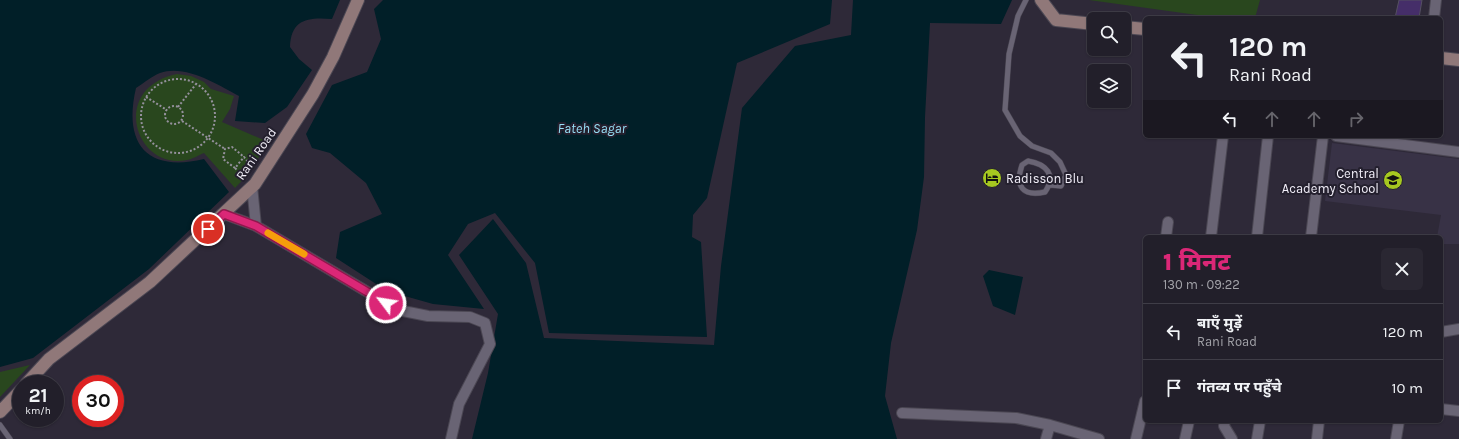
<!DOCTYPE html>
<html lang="hi">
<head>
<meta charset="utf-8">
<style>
  body { margin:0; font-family:Karla,"Noto Sans Devanagari",sans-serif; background:#2a2732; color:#f1f3f6; height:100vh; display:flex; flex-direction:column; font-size:15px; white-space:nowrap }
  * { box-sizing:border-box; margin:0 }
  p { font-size:13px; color:#a2a2a8 }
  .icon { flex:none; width:22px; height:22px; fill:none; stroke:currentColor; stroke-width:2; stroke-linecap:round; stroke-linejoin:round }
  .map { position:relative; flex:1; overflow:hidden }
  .panel { position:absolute; left:1143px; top:235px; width:300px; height:188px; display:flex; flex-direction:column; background:#221f2a; border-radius:6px; box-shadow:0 1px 3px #0004,0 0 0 1px #3f3d47 }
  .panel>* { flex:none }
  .guide { position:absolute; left:1143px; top:16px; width:300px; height:122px; border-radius:6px; box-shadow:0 1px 3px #0004,0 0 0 1px #3f3d47; background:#221f2a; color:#f1f3f6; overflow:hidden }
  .buttons { position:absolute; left:1087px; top:12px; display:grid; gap:8px }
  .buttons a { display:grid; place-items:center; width:44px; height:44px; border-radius:6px; background:#221f2a; box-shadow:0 1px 3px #0004,0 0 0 1px #3f3d47; font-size:20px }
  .speed { position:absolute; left:12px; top:375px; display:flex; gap:8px; font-size:20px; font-weight:700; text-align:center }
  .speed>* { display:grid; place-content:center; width:52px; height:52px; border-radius:50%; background:#221f2a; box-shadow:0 1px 3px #0004,0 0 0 1px #3f3d47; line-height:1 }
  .speed small { font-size:10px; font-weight:400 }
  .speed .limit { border:6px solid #d22; background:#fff; color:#111 }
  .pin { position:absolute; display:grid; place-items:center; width:34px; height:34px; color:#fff; margin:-17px; border:2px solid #fff; border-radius:50%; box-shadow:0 1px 4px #0007 }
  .me { position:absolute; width:44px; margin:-22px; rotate:301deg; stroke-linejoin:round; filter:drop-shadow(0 0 3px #0008) }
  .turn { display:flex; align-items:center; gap:14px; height:84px; padding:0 20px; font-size:18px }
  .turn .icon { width:52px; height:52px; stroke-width:2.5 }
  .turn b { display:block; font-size:28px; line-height:34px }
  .lanes { display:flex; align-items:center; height:38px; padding:0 20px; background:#0003; justify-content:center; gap:20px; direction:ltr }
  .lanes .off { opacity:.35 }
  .round { display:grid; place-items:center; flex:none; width:42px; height:42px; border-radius:6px; background:#2a2732 }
  .head { display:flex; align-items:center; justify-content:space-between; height:68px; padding:0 20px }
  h1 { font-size:24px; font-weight:800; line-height:30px; color:#db2777 }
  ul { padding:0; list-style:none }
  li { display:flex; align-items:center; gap:12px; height:56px; padding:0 20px; border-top:1px solid #3f3d47 }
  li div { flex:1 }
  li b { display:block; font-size:15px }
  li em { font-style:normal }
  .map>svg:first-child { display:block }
  .built { fill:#383246 }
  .green { fill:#29471e }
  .water { fill:#011f28 }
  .building { fill:#452e69; stroke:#555061 }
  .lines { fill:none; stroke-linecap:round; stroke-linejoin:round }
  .lane-casing { stroke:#4b4753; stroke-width:6 }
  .street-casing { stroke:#4b4753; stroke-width:12 }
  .secondary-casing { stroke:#4b4753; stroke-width:14 }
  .path { stroke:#95919d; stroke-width:2; stroke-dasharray:2 2; stroke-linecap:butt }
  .lane { stroke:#696474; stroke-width:5 }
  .street { stroke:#696474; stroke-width:10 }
  .secondary { stroke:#907879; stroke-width:12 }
  .route-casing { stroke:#8e194d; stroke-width:10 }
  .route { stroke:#db2777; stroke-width:7 }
  .slow { stroke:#f59e0b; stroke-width:7 }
  .labels { text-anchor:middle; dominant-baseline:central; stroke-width:4; stroke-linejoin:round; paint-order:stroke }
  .street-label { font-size:13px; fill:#f1eef8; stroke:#24202e }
  .poi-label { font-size:13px; fill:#f1eef8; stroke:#24202e; text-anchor:end }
  .water-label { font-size:14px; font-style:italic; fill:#97dff6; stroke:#24202e }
</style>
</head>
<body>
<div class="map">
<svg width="1459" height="439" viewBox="0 0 1459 439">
  <rect width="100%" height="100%" fill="#2e2938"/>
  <path class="built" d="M1332 143 1459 159V244H1441V237H1437L1441 215 1325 201Z"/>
  <path class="green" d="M1089 0H1260L1255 18H1219Z
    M177 74 191 76 204 82 211 89 234 96 230 109 222 122 266 141 254 168 235 188 204 153C199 155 193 159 187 160 135 171 109 88 177 74Z
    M30 365 0 397V372Z"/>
  <path class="water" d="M0 0H340L332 19C308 17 291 19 290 47L299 59 312 70 287 107 265 123 235 121 239 96C218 85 186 64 160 73 152 76 144 83 136 88 123 143 146 173 204 159L229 192 149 269 33 358 0 367Z
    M383 0H832L830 24 737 63 707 198 693 215 692 237 701 242 707 337 549 333 535 263 495 213 468 224 448 255 484 309 433 304 387 291 336 258 340 232 382 214 366 183 330 153 312 148 306 134 332 85 367 72 381 39 374 9Z
    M853 0H1012L1001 24 930 23 925 117 924 177 917 230 891 343 885 396 897 439H472L488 373 498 314 459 255 493 219 526 263 544 338 714 345 721 266 742 108 795 46 851 35Z
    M989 270 1023 277 1015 315 993 306 983 276Z"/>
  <path class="building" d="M1399 0H1422L1419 18H1395Z"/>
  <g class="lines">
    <g class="lane-casing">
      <path id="lane" d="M1026 0 1018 16 1009 54 1005 110 1020 136 1032 146 1051 153 1060 162 1066 175 1061 186 1050 185
        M1028 161C1046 164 1057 175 1045 192 1022 197 1015 186 1022 165Z
        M0 425 10 439"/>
    </g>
    <g class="street-casing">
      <path id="street" d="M1434 18 1436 0
        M1336 136 1459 152
        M252 186 256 226
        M224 214 256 226 398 310 428 316 470 317 485 323 490 344 459 404 451 439
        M1166 237 1168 222
        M1211 237 1223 136
        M1257 237 1268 136
        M1311 237 1323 136
        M1441 332 1459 329
        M1441 409 1459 411
        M902 413 1016 418 1050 425 1099 439
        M1225 421 1224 426 1232 439
        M1046 439 1050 425
        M1136 439 1145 401
        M1185 439 1189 421
        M1257 439 1260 421
        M1317 439 1319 421
        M1396 439 1399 421"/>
    </g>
    <g class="secondary-casing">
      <path id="secondary" d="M1041 0 1056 20 1094 24
        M1124 27 1145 29
        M1441 58 1459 60
        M26 384 49 359 150 282 255 184 313 94 333 57 358 0
        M0 412 21 390"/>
    </g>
    <path class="path" d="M141 116a37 37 0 1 1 74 0a37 37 0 1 1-74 0Z
      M146 97 167 110
      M165 115a9 9 0 1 1 18 0a9 9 0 1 1-18 0Z
      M178 107 196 84
      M182 121 225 149
      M235 168 223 159 225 149 232 147 244 157
      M245 178 235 168 244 157 253 168"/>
    <use href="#lane" class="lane"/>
    <use href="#street" class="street"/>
    <use href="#secondary" class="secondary"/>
  </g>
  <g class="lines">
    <g class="route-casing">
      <path id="route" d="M208 229 224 214 256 226 386 303"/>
    </g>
    <use href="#route" class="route"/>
    <path class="slow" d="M268 233 304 254"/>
  </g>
  <defs>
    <g id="hotel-disc" transform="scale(1)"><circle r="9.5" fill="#a6c820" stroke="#24202e"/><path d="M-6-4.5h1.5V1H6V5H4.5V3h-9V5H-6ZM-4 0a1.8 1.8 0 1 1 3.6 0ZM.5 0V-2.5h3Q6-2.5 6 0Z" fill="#111"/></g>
    <g id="school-disc" transform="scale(1)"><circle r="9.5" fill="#a6c820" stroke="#24202e"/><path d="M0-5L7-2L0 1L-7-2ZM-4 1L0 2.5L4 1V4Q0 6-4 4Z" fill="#111"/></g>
  </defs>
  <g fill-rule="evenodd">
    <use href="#hotel-disc" x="992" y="178"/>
    <use href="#school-disc" x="1393" y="180"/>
  </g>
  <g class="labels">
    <g class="street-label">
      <text transform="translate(256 154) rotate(-55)">Rani Road</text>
    </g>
    <g class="poi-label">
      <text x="1379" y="173">Central<tspan x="1379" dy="15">Academy School</tspan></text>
      <text x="1006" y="178" text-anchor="start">Radisson Blu</text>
    </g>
    <g class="water-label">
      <text x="592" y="128">Fateh Sagar</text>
    </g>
  </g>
</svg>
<div class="buttons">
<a><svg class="icon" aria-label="search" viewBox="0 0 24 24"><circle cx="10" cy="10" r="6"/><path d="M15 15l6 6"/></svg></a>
<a><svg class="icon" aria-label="layers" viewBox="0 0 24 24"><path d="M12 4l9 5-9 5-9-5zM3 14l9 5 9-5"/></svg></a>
</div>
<div class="speed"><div>21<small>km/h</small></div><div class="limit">30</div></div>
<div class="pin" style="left:208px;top:229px;background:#d93025"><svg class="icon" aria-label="arrive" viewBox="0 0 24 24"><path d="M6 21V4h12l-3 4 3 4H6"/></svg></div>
<svg class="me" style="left:386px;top:303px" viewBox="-20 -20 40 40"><circle r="17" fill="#db2777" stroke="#fff" stroke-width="3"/><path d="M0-11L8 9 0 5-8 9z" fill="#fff"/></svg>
<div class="guide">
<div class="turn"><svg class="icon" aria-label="left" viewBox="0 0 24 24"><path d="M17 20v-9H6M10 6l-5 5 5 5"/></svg><div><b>120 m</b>Rani Road</div></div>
<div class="lanes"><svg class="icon" aria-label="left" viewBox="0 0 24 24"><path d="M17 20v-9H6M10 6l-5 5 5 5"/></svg><svg class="icon off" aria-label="ahead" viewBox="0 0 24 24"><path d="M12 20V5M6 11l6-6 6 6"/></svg><svg class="icon off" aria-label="ahead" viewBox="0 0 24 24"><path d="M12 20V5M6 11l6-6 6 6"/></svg><svg class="icon off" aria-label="right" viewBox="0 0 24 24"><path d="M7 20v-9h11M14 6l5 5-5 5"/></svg></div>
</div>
<section class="panel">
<div class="head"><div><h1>1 मिनट</h1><p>130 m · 09:22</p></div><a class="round"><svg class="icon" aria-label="close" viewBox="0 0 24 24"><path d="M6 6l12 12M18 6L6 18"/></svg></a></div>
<ul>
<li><svg class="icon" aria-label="left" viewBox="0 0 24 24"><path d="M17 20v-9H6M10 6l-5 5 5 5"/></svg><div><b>बाएँ मुड़ें</b><p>Rani Road</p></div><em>120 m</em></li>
<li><svg class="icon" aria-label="arrive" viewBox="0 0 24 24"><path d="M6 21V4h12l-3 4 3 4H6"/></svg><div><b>गंतव्य पर पहुँचे</b></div><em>10 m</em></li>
</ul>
</section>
</div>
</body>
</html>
